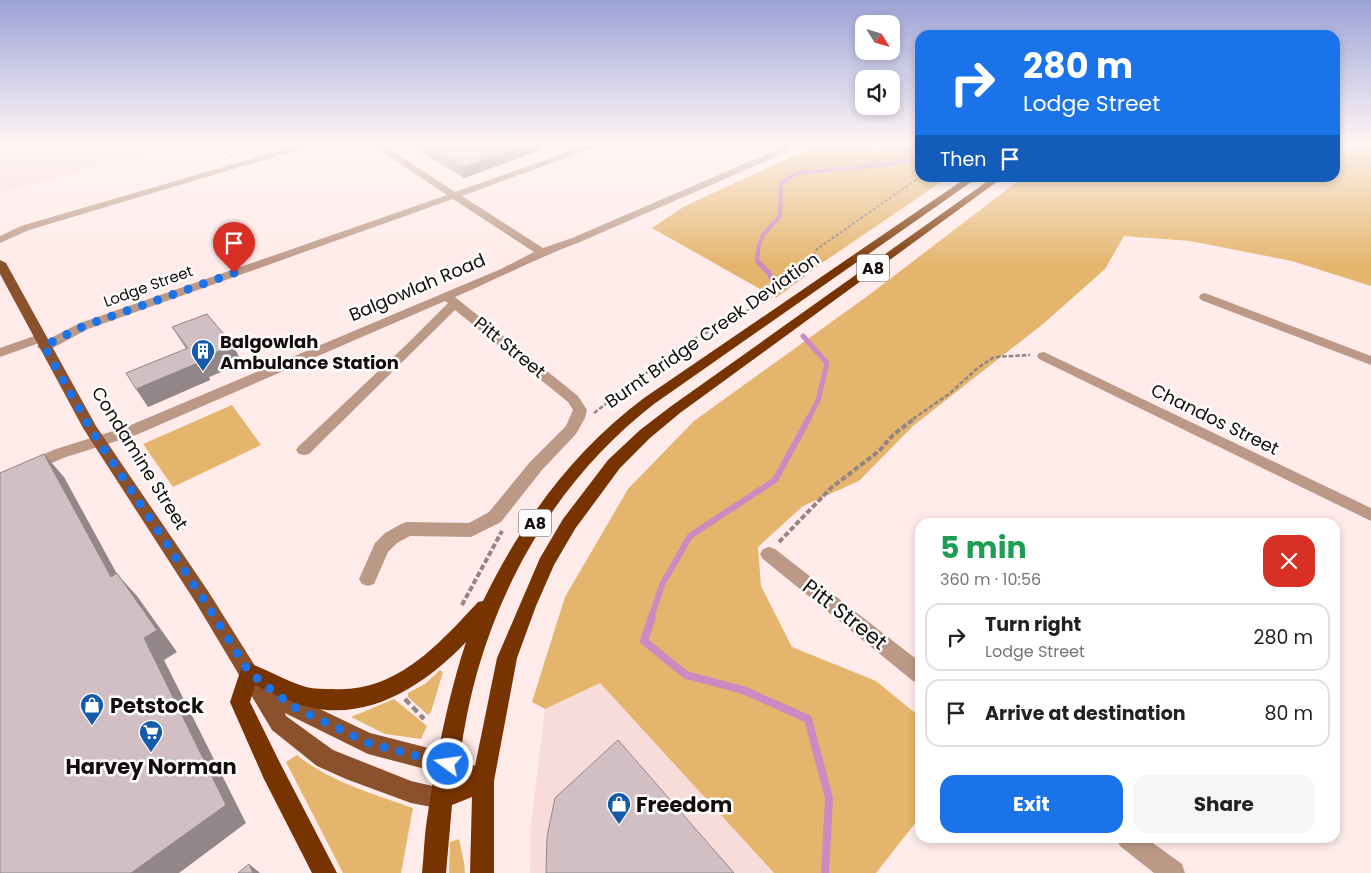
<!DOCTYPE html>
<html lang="en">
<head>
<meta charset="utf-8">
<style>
  body { margin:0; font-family:Poppins,sans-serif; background:#f6f6f6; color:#222; height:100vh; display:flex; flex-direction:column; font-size:19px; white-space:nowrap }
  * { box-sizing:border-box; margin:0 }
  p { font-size:16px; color:#767676 }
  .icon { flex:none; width:28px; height:28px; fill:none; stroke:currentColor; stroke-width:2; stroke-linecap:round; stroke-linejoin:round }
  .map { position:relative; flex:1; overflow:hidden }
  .sheet { position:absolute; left:915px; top:518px; width:425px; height:325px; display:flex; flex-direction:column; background:#fff; border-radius:15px; box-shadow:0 2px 8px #0003 }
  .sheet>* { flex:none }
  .hud { position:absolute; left:915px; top:30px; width:425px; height:152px; border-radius:15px; box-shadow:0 2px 8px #0003; background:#1a73e8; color:#fff; overflow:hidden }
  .needle { width:32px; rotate:127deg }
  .buttons { position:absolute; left:855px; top:15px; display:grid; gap:10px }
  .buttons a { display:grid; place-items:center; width:45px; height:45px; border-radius:10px; background:#fff; box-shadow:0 2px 8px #0003; font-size:25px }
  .pin { position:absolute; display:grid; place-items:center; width:42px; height:42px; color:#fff; margin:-51px -21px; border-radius:50% 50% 50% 0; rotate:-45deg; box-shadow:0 0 5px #0007 }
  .pin .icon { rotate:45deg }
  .me { position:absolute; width:55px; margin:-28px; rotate:284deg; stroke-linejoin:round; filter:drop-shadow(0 0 4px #0008) }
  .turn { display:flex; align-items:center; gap:18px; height:105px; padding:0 25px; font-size:22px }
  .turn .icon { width:65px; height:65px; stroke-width:2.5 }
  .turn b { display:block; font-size:35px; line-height:42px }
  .then { display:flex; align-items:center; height:48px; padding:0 25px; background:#0003; gap:10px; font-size:19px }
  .round { display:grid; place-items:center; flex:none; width:52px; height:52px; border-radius:15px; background:#f6f6f6 }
  .head { display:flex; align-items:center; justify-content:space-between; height:85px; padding:0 25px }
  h1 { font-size:30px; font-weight:700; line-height:38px; color:#1e9e55 }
  .button { display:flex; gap:10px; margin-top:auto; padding:10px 25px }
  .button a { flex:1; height:58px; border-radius:15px; background:#1a73e8; color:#fff; font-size:20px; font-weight:700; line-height:58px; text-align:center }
  .button a+a { background:#f6f6f6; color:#222 }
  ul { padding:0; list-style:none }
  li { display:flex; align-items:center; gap:15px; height:68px; margin:0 10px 8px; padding:0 15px; border:2px solid #e0e0e0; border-radius:15px }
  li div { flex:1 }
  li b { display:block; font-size:19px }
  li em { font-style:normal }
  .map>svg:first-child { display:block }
  .built { fill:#f7dcd9 }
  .green { fill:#e5b56e }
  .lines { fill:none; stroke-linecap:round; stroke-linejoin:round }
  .stream-far3 { stroke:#cd89c1; stroke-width:4 }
  .stream-far2 { stroke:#cd89c1; stroke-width:5 }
  .stream-far1 { stroke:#cd89c1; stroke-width:6 }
  .stream { stroke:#cd89c1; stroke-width:8 }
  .path-far3 { stroke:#938584; stroke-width:2; stroke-dasharray:3 2; stroke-linecap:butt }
  .path-far2 { stroke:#938584; stroke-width:2.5; stroke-dasharray:4.5 2; stroke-linecap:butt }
  .path-far1 { stroke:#938584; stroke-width:4; stroke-dasharray:5.5 2.5; stroke-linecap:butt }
  .path { stroke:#938584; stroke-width:4.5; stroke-dasharray:7 4; stroke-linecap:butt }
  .minor { fill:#bc9986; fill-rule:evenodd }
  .major { fill:#8b502c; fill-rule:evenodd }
  .highway { fill:#783400; fill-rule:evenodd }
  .wall { fill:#b5a4a9 }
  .shaded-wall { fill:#938689 }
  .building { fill:#d2bfc4; stroke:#938689 }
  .route { stroke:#1a73e8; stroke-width:9; stroke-dasharray:0 16.2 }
  .labels { text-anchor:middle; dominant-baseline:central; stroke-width:5; stroke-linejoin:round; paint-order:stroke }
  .far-street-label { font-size:15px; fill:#130d0c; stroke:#fdfdfd }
  .shield { fill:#fdfdfd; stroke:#595554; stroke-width:1 }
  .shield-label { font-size:16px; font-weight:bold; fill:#130d0c }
  .street-label { font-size:18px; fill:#130d0c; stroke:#fdfdfd }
  .poi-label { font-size:18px; font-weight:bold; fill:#130d0c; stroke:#fdfdfd; text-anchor:start }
  .near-street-label { font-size:21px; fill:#130d0c; stroke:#fdfdfd }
  .near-poi-label { font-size:21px; font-weight:bold; fill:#130d0c; stroke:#fdfdfd; text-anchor:start }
</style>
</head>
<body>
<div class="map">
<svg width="1371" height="873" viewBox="0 0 1371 873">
  <rect width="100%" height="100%" fill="#ffebe9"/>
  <path class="built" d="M0 142H186L0 193Z
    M600 683 774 873H530L531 825 545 709Z"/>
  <path class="green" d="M894 142H920V178H947L822 263 776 298 652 228 685 206 817 145 876 151Z
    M1335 149 1371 150V286L1292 261 1190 241 1124 236 1105 269 1043 324 913 426 859 481 803 506 758 547 761 586 792 647 876 681 920 717V817L876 873H774L600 683 545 709 532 702 565 597 628 489 694 421 869 295 1022 178H1335Z
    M232 405 261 445 173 487 143 444Z
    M440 670 443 672 431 712 428 715 408 697V693L425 684Z
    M394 699 427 726 421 739 385 734 351 717Z
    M297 755C330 782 374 794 413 808L401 873H343L286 762Z
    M459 839 464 862 465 873H449L450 842Z"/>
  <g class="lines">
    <path class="stream-far3" d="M760 264 757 260 759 245 763 235 780 216 781 183 796 173 889 164 920 158"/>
    <path class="stream-far2" d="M759 263 769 273 776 289
      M803 336 827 363 818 401 808 419"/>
    <path class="stream-far1" d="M651 618 662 585 690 536 775 480 809 418"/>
    <path class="stream" d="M652 617 644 641 686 675 743 690 808 719 829 798 825 873"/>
    <path class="path-far3" d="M214 142 231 157
      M809 264 817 249 920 177"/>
    <path class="path-far2" d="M594 413 683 345 758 305 802 277 810 263
      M913 419 949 394 979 367 994 357 1030 355"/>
    <path class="path-far1" d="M779 542 831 488 879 451 893 435 915 418
      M462 605 502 531"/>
    <path class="path" d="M405 699 424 719"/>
    <path class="minor" d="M309 142H324L29 230 0 243V236L21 226Z
      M368 142H379L455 192 596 142H609L462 196 543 248 572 238 774 151 783 142H792L788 149 780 155 580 242C537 258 497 279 455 297L578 396 587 410 585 418 576 434 542 470 501 522 471 537 410 536 397 543 388 552 374 584 368 586 362 584 359 579 375 543 385 533 401 524 407 522 469 523 489 512 530 462 566 426 573 410 568 402 455 310 309 454 304 455 299 454 296 450 299 446 407 344 448 303 445 301 136 435 66 457 0 485V473L56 449 126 427 501 269 534 252 453 199 88 329 49 350 44 351 37 347 39 344 80 323 447 195Z
      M1205 293 1371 356V365L1201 300 1199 297 1201 294Z
      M40 334 46 338 45 341 0 357V348Z
      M1044 352 1371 508V521L1039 359 1037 356 1039 353Z
      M769 547 775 549 920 662V683L913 681 763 559 760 554 763 549Z
      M1116 838H1146L1182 864 1185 873H1154L1120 846Z"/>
    <path class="major" d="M0 260 6 263 96 426 208 591 262 677 266 676 273 678 299 699 370 733 448 753 456 756 459 764 456 772 448 775 368 754 285 713 286 716 333 750 411 781 450 790 453 798 450 806 442 809 411 803 346 779 317 766 272 730 196 603 83 428 0 274Z"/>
    <path class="highway" d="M966 178H977L654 404C543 490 477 620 460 758L475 766 497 658 540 558 563 519 608 460 640 430 670 407 992 178H1002L680 413 650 438 620 468 575 529 554 565 536 606 517 658 494 781V873H470L472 797 452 805 446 873H422C424 855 424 837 427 819 436 759 447 700 466 642 426 684 370 722 308 707 290 702 272 693 255 685L250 702 280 763 337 873H312L264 779 230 702 242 666 249 663C268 670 286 681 306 687 314 689 323 689 332 689 396 693 438 645 478 602L483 601C522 521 573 451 644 398Z"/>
  </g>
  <path class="wall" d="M404 142H554L537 148 538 151 464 178Z
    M172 327 233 345 242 363 209 377 210 380 148 407 186 349Z"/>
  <path class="shaded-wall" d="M533 142H554L537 148 538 151 464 178 462 168Z
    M233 345 242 363 209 377 210 380 148 407 136 389 198 360Z
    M44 454 64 477 117 574 137 596 177 652 164 660 246 823 179 873H131L144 638Z
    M249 864 260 873H253Z"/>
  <path class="building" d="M417 142H535L462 168Z
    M207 314 233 345 198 360 200 362 136 389 126 373 188 348 172 327Z
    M44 454 111 577 117 573 157 630 144 638 226 805 131 873H0V473Z
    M618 740 734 873H546L547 837 555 798Z
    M249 864 253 873H238Z"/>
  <linearGradient id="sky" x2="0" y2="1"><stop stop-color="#9da3d8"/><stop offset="0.54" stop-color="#fff6f5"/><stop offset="1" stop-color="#fff6f5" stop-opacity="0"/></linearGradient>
  <rect width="1371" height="265" fill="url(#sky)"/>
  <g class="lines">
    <path class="route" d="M234 273 84 326 44 346 90 428 202 597 249 672 292 706 368 743 448 764"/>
  </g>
  <defs>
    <g id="building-pin" transform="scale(1.25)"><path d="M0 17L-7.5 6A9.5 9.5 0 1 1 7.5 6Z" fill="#165aaa" stroke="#fdfdfd"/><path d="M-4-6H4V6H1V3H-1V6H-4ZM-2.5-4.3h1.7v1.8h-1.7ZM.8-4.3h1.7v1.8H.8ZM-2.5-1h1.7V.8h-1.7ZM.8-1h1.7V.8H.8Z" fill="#fff"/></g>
    <g id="shop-pin" transform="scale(1.25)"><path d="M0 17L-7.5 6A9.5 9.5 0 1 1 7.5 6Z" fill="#165aaa" stroke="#fdfdfd"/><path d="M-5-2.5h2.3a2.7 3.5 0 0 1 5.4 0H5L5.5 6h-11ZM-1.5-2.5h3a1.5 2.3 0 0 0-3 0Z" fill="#fff"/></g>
    <g id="supermarket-pin" transform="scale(1.25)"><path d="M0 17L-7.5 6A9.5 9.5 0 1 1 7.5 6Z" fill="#165aaa" stroke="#fdfdfd"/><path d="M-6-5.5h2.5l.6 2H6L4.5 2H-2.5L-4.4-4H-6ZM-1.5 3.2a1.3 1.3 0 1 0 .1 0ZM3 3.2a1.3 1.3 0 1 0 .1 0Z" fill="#fff"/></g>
  </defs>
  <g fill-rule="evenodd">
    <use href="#building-pin" x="203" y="351"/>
    <use href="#shop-pin" x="92" y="705"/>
    <use href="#supermarket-pin" x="151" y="732"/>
    <use href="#shop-pin" x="619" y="804"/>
  </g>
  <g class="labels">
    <g class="far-street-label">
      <text transform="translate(148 286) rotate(-20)">Lodge Street</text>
    </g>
    <g class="shield">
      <rect x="857" y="254.5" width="32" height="27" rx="4"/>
      <rect x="519" y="509.5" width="32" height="27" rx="4"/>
    </g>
    <g class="shield-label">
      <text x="873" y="268">A8</text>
      <text x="535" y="523">A8</text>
    </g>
    <g class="street-label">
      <text transform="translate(417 287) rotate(-23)">Balgowlah Road</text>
      <text transform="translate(712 330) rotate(-35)">Burnt Bridge Creek Deviation</text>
      <text transform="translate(510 347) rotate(39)">Pitt Street</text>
      <text transform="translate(1215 419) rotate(26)">Chandos Street</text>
      <text transform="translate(140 458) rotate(58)">Condamine Street</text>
    </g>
    <g class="poi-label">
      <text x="220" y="341">Balgowlah<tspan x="220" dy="21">Ambulance Station</tspan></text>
    </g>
    <g class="near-street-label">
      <text transform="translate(845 614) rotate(38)">Pitt Street</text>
    </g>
    <g class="near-poi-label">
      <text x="110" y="705">Petstock</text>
      <text x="151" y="766" text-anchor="middle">Harvey Norman</text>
      <text x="636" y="804">Freedom</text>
    </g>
  </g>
</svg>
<div class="buttons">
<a><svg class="needle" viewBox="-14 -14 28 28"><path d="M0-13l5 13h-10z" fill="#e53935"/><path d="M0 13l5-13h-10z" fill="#767676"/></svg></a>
<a><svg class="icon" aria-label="sound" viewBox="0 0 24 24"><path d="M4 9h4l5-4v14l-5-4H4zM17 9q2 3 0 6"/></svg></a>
</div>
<div class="pin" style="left:234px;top:273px;background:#d93025"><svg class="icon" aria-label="arrive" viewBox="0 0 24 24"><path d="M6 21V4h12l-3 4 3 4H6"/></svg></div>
<svg class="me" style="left:448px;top:764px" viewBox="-20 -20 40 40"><circle r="17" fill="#1a73e8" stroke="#fff" stroke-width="3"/><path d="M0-11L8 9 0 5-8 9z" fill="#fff"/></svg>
<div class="hud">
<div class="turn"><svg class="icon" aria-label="right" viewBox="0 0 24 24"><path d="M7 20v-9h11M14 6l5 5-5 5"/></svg><div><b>280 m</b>Lodge Street</div></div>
<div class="then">Then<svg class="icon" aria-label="arrive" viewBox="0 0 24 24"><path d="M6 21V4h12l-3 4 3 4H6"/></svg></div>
</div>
<section class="sheet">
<div class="head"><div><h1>5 min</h1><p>360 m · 10:56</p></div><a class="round" style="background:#d93025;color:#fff"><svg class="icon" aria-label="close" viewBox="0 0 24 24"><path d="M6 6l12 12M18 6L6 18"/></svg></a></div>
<ul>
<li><svg class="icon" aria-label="right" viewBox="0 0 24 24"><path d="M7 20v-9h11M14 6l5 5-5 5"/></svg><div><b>Turn right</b><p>Lodge Street</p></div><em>280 m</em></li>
<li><svg class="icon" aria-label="arrive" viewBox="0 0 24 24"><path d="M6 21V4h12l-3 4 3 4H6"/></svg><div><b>Arrive at destination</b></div><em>80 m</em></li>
</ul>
<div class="button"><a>Exit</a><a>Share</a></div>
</section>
</div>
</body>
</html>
